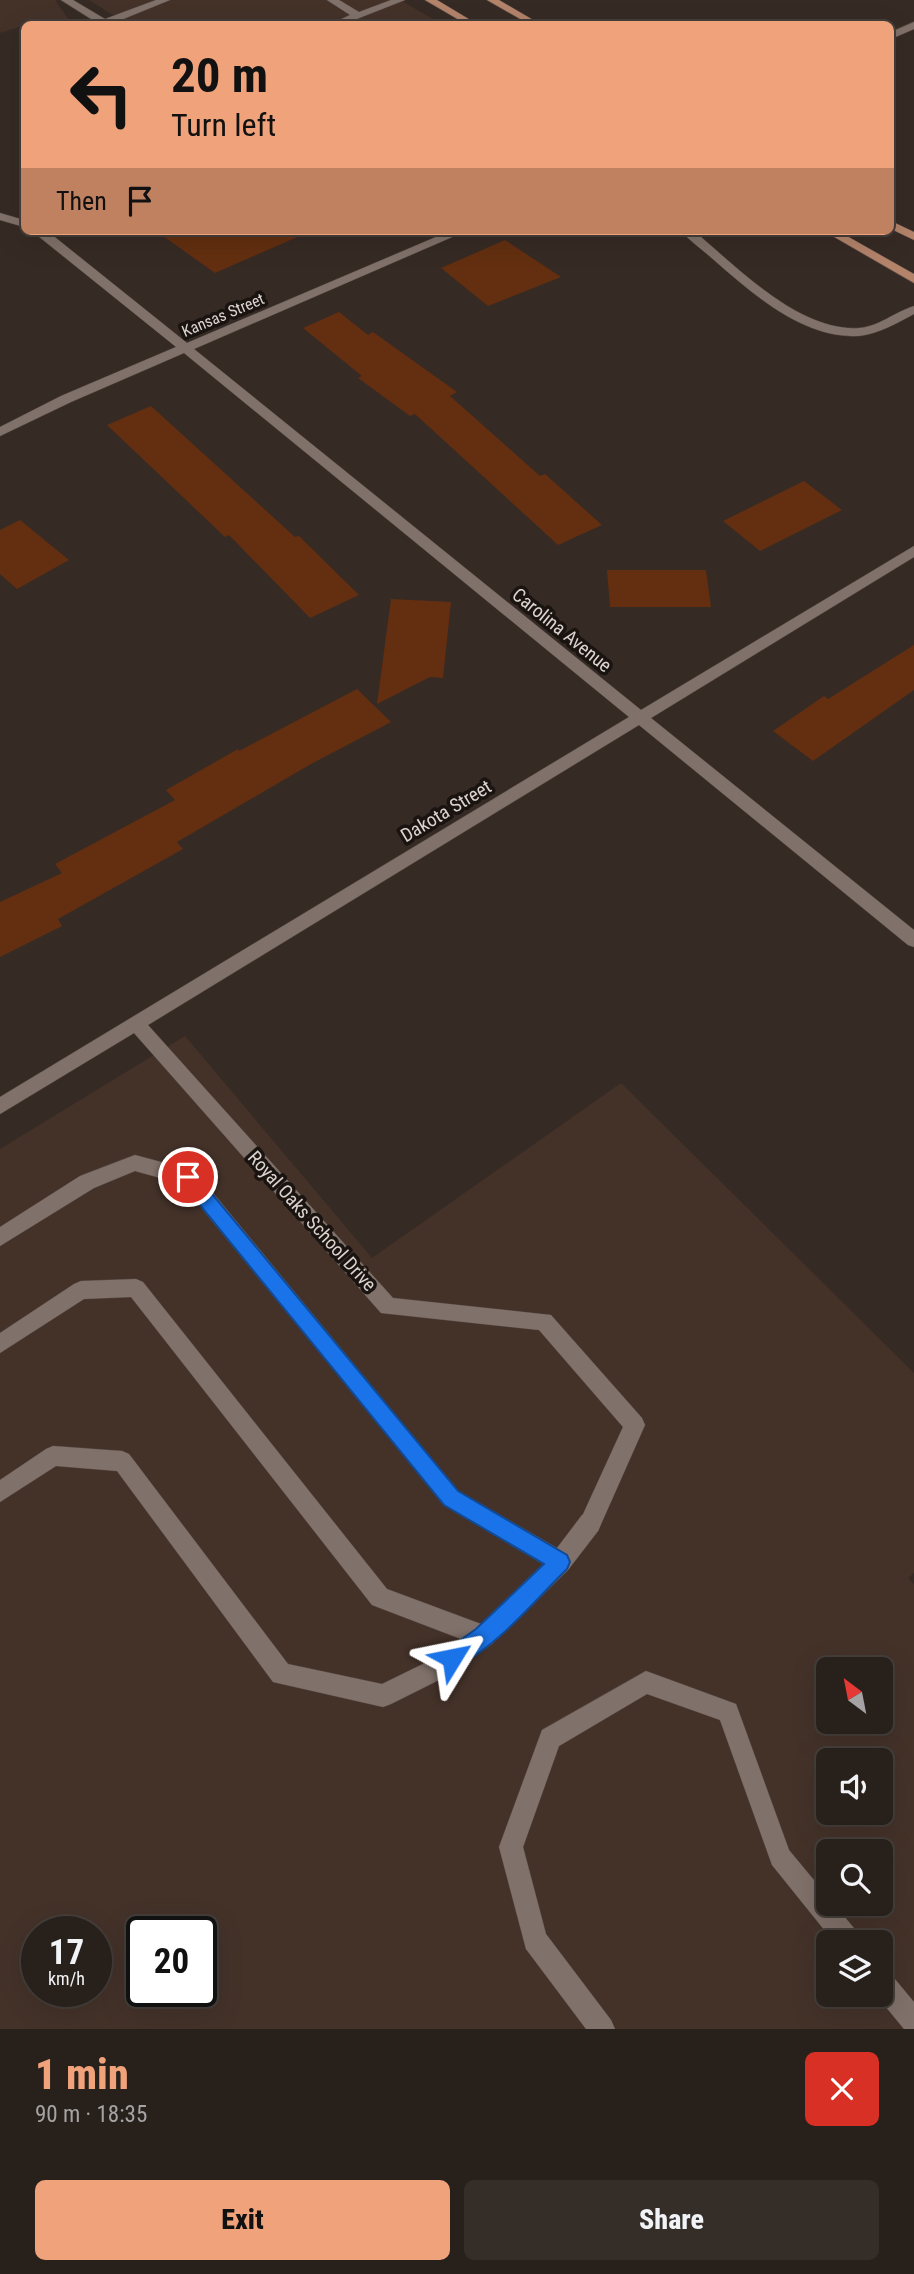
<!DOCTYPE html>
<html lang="en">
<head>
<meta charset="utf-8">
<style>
  body { margin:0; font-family:"Roboto Condensed",sans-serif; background:#342d28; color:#f1f3f6; height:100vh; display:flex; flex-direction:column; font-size:26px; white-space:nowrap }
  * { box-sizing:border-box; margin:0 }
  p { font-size:23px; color:#a5a3a3 }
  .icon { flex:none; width:38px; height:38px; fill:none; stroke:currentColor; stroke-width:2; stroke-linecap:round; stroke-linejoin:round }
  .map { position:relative; height:2029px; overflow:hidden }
  .details { display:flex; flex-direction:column; background:#28201b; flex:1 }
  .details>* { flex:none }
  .hud { position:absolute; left:21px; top:21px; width:873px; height:214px; border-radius:10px; box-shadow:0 7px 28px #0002,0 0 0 2px #443e3a; background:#f0a27a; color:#111; overflow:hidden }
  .needle { width:46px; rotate:328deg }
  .tools { position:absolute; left:816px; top:1657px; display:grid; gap:14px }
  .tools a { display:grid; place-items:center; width:77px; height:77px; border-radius:10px; background:#28201b; box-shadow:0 7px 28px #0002,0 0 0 2px #443e3a; font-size:35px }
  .speed { position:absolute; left:21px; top:1916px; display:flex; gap:14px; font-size:35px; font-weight:700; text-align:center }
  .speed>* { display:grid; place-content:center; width:91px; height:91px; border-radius:50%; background:#28201b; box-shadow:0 7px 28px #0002,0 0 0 2px #443e3a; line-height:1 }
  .speed small { font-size:18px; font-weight:400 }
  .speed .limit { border:4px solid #111; border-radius:10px; background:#fff; color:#111 }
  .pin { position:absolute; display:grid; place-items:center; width:60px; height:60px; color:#fff; margin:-30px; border:4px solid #fff; border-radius:50%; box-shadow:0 2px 7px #0007 }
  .me { position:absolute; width:77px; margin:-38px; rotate:55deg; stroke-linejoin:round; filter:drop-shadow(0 0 5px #0008) }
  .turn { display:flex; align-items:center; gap:24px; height:147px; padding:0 35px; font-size:32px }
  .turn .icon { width:91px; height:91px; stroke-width:2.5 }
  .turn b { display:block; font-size:49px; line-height:60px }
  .then { display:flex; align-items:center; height:66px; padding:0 35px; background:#0003; gap:14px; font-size:26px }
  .round { display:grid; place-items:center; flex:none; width:74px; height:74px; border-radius:10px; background:#342d28 }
  .head { display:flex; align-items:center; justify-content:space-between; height:119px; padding:0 35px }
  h1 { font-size:42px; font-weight:800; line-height:52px; color:#f0a27a }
  .cta { display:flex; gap:14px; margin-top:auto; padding:14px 35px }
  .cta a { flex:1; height:80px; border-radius:10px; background:#f0a27a; color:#111; font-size:28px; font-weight:800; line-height:80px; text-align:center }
  .cta a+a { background:#342d28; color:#f1f3f6 }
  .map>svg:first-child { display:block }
  .built { fill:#443229; fill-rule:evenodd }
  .building { fill:#632f10 }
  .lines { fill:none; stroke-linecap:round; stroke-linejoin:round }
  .service-casing { stroke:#524943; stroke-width:1 }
  .minor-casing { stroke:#524943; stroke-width:1 }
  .primary-casing { stroke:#524943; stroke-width:1 }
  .service { fill:#80716a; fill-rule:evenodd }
  .minor { fill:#80716a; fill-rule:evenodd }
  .primary { fill:#b3836a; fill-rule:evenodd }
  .route { fill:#1a73e8; stroke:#114b97; stroke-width:2 }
  .labels { text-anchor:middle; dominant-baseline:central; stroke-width:7; stroke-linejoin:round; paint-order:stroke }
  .far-street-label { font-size:16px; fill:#dcd3cf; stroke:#1a1411 }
  .street-label { font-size:19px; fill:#dcd3cf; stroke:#1a1411 }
</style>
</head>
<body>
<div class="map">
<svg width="914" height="2029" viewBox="0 0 914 2029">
  <rect width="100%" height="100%" fill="#362a24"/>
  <path class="built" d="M0 0H55L69 20H41L0 33Z
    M89 0H400L442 24H127Z
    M185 1036 372 1258 621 1083 914 1373V1573L908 1578 914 1584V2029H0V1149ZM828 1670H880V1722H828ZM828 1760H880V1813H828ZM828 1852H880V1904H828ZM37 1932H96V1992H37ZM142 1932H201V1992H142ZM828 1942H880V1995H828Z"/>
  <path class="building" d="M156 231H311L215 273Z
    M505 240 561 277 488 306 441 268Z
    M339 312 368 335 373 332 457 392 450 396 540 476 545 474 602 525 558 545 415 414 410 416 358 378 362 376 303 328Z
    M151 406 295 537 299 536 359 595 310 618 229 535 225 537 107 425Z
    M804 481 842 510 760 551 723 521Z
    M20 520 69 560 17 589 0 574V530Z
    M607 570H706L711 607H610Z
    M391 599 451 602 443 678 430 677 377 704Z
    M914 645V690L813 761 773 731 824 696 828 699Z
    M357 689 391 722 311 764 177 842 183 849 58 919 62 926 0 957V902L62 873 55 864 175 800 166 790 238 749 239 751Z"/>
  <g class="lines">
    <g class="service-casing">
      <path id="service" d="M61 0H73L105 19 156 0H170L111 24H99Z
        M327 0H339L359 12 391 0H405L344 24H331L350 15Z
        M48 231H64L51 238H43V234Z
        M681 231H694C737 267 799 332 859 328 878 327 895 312 914 306V314C897 323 878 334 859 336 803 339 753 294 714 260 703 250 691 242 681 231Z
        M135 1155 195 1171 458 1491 557 1548 582 1515 590 1512 598 1515 601 1523 598 1531 568 1570 492 1644 445 1677 391 1704 383 1707 273 1682 117 1471 56 1466 0 1502V1480L46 1449 53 1446 122 1451 129 1454 288 1664 382 1684 429 1661 461 1639 372 1605 131 1297 84 1299 0 1353V1333L74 1284 81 1281 136 1279 143 1282 387 1589 481 1624 543 1564 444 1505 182 1184 135 1171 94 1188 0 1246V1227L80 1176Z
        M646 1671 736 1704 789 1850 828 1897V1904H834L858 1933 861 1942H834L772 1865 720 1720 647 1694 559 1746 523 1847 546 1934 611 2020 615 2029H586L526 1949 499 1847 542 1730Z
        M880 1969 889 1972 914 2002V2029H904L876 1995H880Z"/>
    </g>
    <g class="minor-casing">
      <path id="minor" d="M914 22V29L891 39V32Z
        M0 213 24 220V227L0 220Z
        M32 231 51 234 187 343 450 231H466L194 349 641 710 914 546V557L651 718 914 930V947L908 945 639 725 148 1025 393 1298 551 1315 642 1418 645 1425 598 1531 590 1534 582 1531 579 1523 623 1427 539 1330 381 1313 134 1033 0 1114V1097L629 717 184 353 71 402 0 436V427L61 396 176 347Z"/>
    </g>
    <g class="primary-casing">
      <path id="primary" d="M425 0H437L477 24H466Z
        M487 0H499L540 24H529Z
        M891 221 914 232V240L891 229Z
        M824 231H838L914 274V283Z"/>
    </g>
    <use href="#service" class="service"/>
    <use href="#minor" class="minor"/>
    <use href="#primary" class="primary"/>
  </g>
  <path class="route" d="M188 1170 194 1172 458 1491 567 1555 570 1562 567 1569C534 1601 494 1651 452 1668L445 1665 442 1658 445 1651 476 1629 544 1564 444 1505 182 1183 179 1177 182 1172Z"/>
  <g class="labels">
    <g class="far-street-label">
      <text transform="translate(223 315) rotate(-23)">Kansas Street</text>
    </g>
    <g class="street-label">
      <text transform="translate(562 630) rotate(39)">Carolina Avenue</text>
      <text transform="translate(446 811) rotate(-31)">Dakota Street</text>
      <text transform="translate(312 1221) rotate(48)">Royal Oaks School Drive</text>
    </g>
  </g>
</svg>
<div class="tools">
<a><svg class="needle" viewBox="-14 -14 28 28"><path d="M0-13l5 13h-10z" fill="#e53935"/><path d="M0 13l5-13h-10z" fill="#a5a3a3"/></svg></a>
<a><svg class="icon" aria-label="sound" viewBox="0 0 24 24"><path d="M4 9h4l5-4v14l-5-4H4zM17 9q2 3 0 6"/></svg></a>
<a><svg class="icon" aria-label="search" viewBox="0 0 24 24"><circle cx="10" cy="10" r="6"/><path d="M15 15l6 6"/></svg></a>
<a><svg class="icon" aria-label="layers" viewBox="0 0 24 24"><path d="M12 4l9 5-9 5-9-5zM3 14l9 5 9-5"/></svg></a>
</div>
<div class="speed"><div>17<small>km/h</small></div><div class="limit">20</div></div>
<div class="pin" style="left:188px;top:1177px;background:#d93025"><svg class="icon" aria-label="arrive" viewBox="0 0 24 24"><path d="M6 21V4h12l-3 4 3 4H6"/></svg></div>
<svg class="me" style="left:452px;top:1658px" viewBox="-20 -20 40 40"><path d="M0-17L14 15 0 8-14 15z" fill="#1a73e8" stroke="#fff" stroke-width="4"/></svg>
<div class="hud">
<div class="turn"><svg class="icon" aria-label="left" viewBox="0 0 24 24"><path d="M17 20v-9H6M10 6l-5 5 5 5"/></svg><div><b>20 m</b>Turn left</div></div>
<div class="then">Then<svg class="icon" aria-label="arrive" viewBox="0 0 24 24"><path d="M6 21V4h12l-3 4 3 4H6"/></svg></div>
</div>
</div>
<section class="details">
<div class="head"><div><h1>1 min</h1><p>90 m · 18:35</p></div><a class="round" style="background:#d93025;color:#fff"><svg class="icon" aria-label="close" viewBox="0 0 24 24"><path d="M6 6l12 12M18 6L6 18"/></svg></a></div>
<div class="cta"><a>Exit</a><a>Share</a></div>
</section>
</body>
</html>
